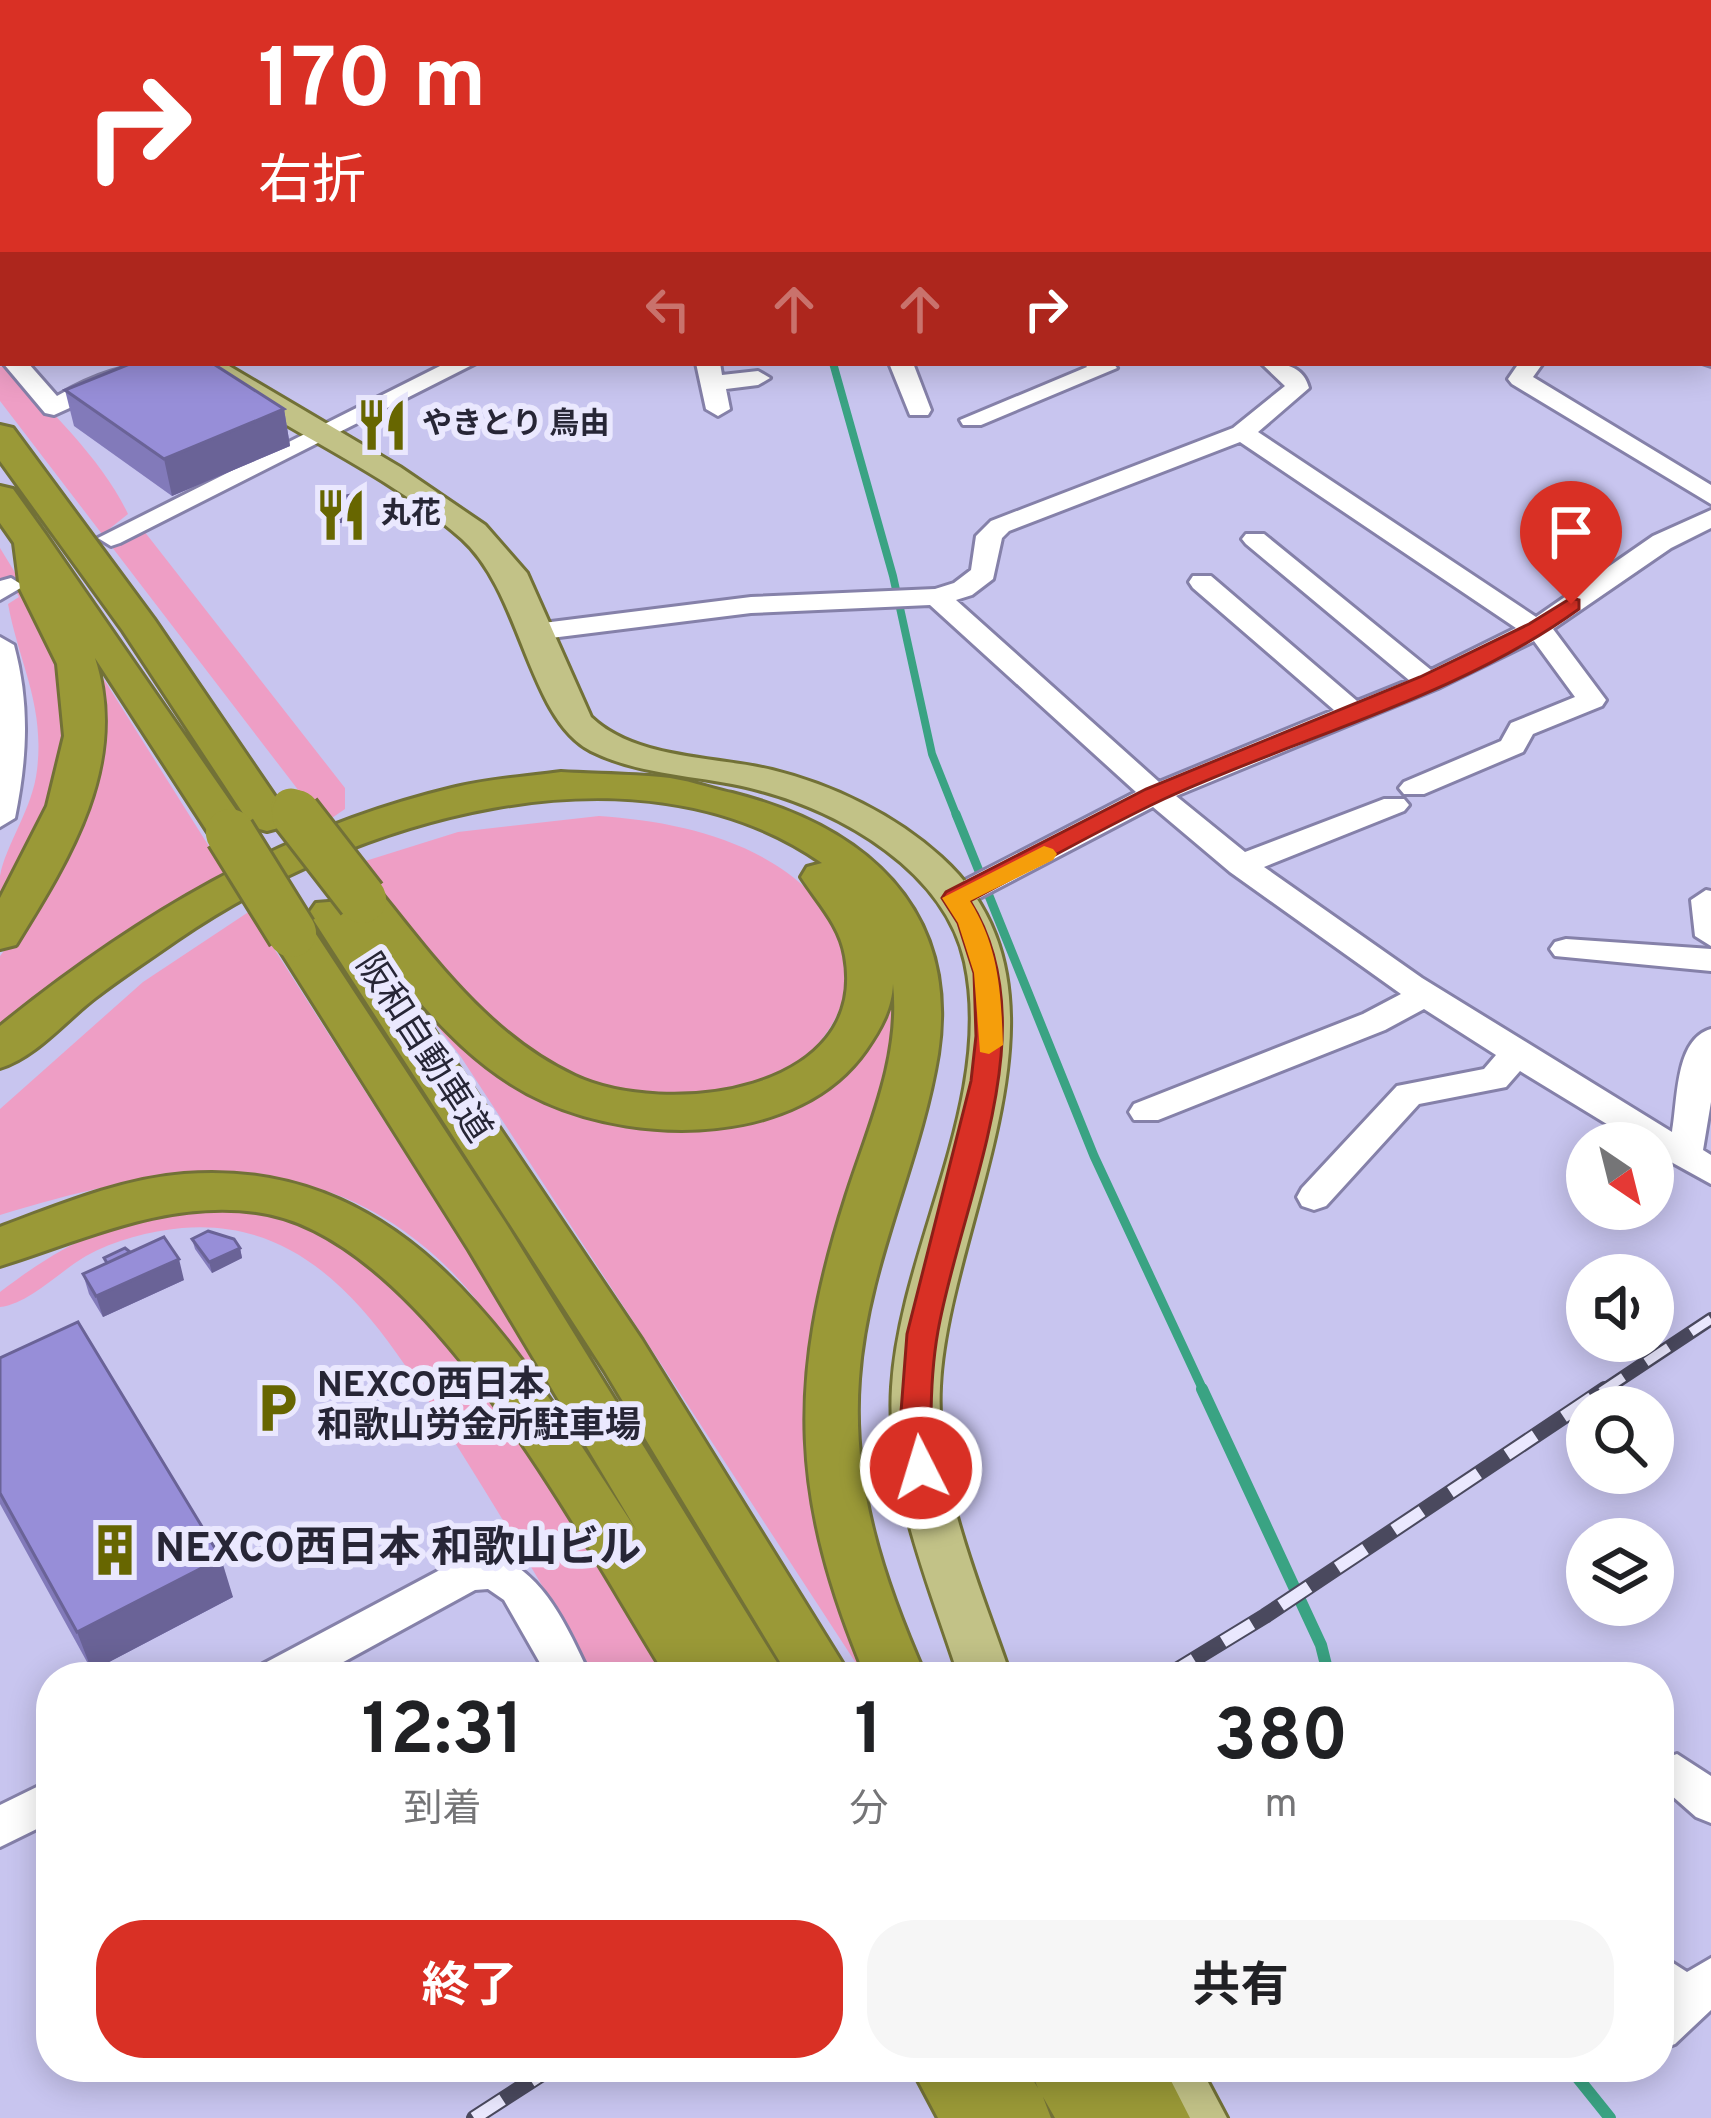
<!DOCTYPE html>
<html lang="ja">
<head>
<meta charset="utf-8">
<style>
  body { margin:0; font-family:Overpass,"Noto Sans JP",sans-serif; background:#f6f6f6; color:#202124; height:100vh; display:flex; flex-direction:column; font-size:45px; white-space:nowrap }
  * { box-sizing:border-box; margin:0 }
  p { font-size:39px; color:#757577 }
  .icon { flex:none; width:66px; height:66px; fill:none; stroke:currentColor; stroke-width:2; stroke-linecap:round; stroke-linejoin:round }
  .map { position:relative; flex:1; overflow:hidden }
  .details { position:absolute; left:36px; top:1662px; width:1638px; height:420px; display:flex; flex-direction:column; background:#fff; border-radius:48px; box-shadow:0 6px 30px #0003 }
  .details>* { flex:none }
  .top-card { position:absolute; left:0px; top:0px; width:1713px; height:366px; box-shadow:0 6px 30px #0003; background:#d93025; color:#fff; overflow:hidden }
  .needle { width:78px; rotate:145deg }
  .controls { position:absolute; left:1566px; top:1122px; display:grid; gap:24px }
  .controls a { display:grid; place-items:center; width:108px; height:108px; border-radius:50%; background:#fff; box-shadow:0 6px 30px #0003; font-size:60px }
  .pin { position:absolute; display:grid; place-items:center; width:102px; height:102px; color:#fff; margin:-123px -51px; border-radius:50% 50% 50% 0; rotate:-45deg; box-shadow:0 0 12px #0007 }
  .pin .icon { rotate:45deg }
  .me { position:absolute; width:132px; margin:-66px; rotate:355deg; stroke-linejoin:round; filter:drop-shadow(0 0 9px #0008) }
  .turn { display:flex; align-items:center; gap:42px; height:252px; padding:0 60px; font-size:54px }
  .turn .icon { width:156px; height:156px; stroke-width:2.5 }
  .turn b { display:block; font-size:84px; line-height:102px }
  .lanes { display:flex; align-items:center; height:114px; padding:0 60px; background:#0003; justify-content:center; gap:60px; direction:ltr }
  .lanes .off { opacity:.35 }
  .eta { display:flex; justify-content:space-evenly; align-items:center; height:204px; text-align:center }
  .eta b { font-size:72px; font-weight:700; line-height:84px }
  .cta { display:flex; gap:24px; margin-top:auto; padding:24px 60px }
  .cta a { flex:1; height:138px; border-radius:48px; background:#d93025; color:#fff; font-size:48px; font-weight:700; line-height:138px; text-align:center }
  .cta a+a { background:#f6f6f6; color:#202124 }
  .map>svg:first-child { display:block }
  .green { fill:#ee9ec5 }
  .lines { fill:none; stroke-linecap:round; stroke-linejoin:round }
  .stream-far3 { stroke:#3aa383; stroke-width:6 }
  .stream-far2 { stroke:#3aa383; stroke-width:8 }
  .stream-far1 { stroke:#3aa383; stroke-width:9 }
  .stream { stroke:#3aa383; stroke-width:12 }
  .river { fill:#3aa383; fill-rule:evenodd }
  .minor-casing { stroke:#8581a9; stroke-width:6 }
  .major-casing { stroke:#727137; stroke-width:6 }
  .highway-casing { stroke:#727137; stroke-width:6 }
  .minor { fill:#fff; fill-rule:evenodd }
  .major { fill:#c2c287; fill-rule:evenodd }
  .highway { fill:#9a9937; fill-rule:evenodd }
  .rail-far1-casing { stroke:#4a495e; stroke-width:14 }
  .rail-casing { stroke:#4a495e; stroke-width:16 }
  .rail-far1 { stroke:#eae8fe; stroke-width:9; stroke-dasharray:27; stroke-linecap:butt }
  .rail { stroke:#eae8fe; stroke-width:12; stroke-dasharray:34; stroke-linecap:butt }
  .highway-bridge-far1-casing { stroke:#727137; stroke-width:44; stroke-linecap:butt }
  .highway-bridge-casing { stroke:#727137; stroke-width:54; stroke-linecap:butt }
  .highway-bridge-far1 { stroke:#9a9937; stroke-width:39 }
  .highway-bridge { stroke:#9a9937; stroke-width:48 }
  .wall { fill:#827aba }
  .shaded-wall { fill:#6a6397 }
  .building { fill:#978ed8; stroke:#6a6397; stroke-width:3 }
  .route { fill:#d93025; stroke:#8d1f18; stroke-width:3 }
  .slow { fill:#f59e0b }
  .labels { text-anchor:middle; dominant-baseline:central; stroke-width:12; stroke-linejoin:round; paint-order:stroke }
  .far-poi-label { font-size:30px; font-weight:bold; fill:#272636; stroke:#eae8fe; text-anchor:start }
  .street-label { font-size:36px; fill:#272636; stroke:#eae8fe }
  .poi-label { font-size:36px; font-weight:bold; fill:#272636; stroke:#eae8fe; text-anchor:start }
  .near-poi-label { font-size:42px; font-weight:bold; fill:#272636; stroke:#eae8fe; text-anchor:start }
</style>
</head>
<body>
<div class="map">
<svg width="1711" height="2118" viewBox="0 0 1711 2118">
  <rect width="100%" height="100%" fill="#c8c5ef"/>
  <path class="green" d="M0 367H9C50 411 102 459 128 514L108 530 116 542 144 531 345 788V809L326 822 302 795 0 401Z
    M0 548C40 612 79 684 68 763 63 794 15 881 0 914 0 902 0 888 0 876 5 846 33 808 37 770 45 705 19 663 8 604L19 597 8 577 0 580Z
    M93 662 227 875 112 942 0 1032V956L11 942Z
    M599 816C672 821 755 838 810 892 898 977 815 1089 711 1098 694 1100 674 1096 656 1095 604 1091 563 1084 520 1050 460 1003 407 923 359 863L458 832Z
    M250 911 526 1343 551 1392C514 1355 488 1309 452 1272 320 1138 163 1165 0 1215V1109L143 982Z
    M885 979 899 984 889 1082 837 1235 865 1677 461 1057 425 1010 427 1004 538 1098 571 1113 626 1128 689 1132 752 1120Z
    M171 1206 288 1214 377 1259 499 1405 664 1677H595C551 1599 506 1524 459 1449 393 1346 324 1216 182 1228 149 1231 115 1240 86 1256 60 1271 29 1304 0 1307V1292C60 1246 99 1229 171 1206Z"/>
  <g class="lines">
    <path class="stream-far3" d="M1168 3 1175 0"/>
    <path class="stream-far2" d="M833 363 893 576 932 754 957 817"/>
    <path class="stream-far1" d="M956 814 1094 1156 1204 1392"/>
    <path class="stream" d="M1202 1389 1321 1645 1329 1677
      M1569 2067 1610 2118"/>
    <path class="river" d="M0 12H3V30H0Z"/>
    <g class="minor-casing">
      <path id="minor" d="M291 0H309L311 3H293Z
        M1460 0H1478L1480 3H1462Z
        M0 26H3V38H0Z
        M0 61 3 62V76L0 75Z
        M3 136V148L0 149V137Z
        M1710 217H1711V229H1710Z
        M0 221 3 222V238L0 237Z
        M3 310V324L0 325V311Z
        M3 334V348L0 349V335Z
        M1710 351H1711V366L1702 363H1710Z
        M3 363H28L57 396C94 375 126 363 169 363L54 415 45 413Z
        M446 363H476L120 543 111 546 98 538Z
        M696 363H720L722 375 758 371 770 378 758 385 726 389 730 409 718 416 706 409Z
        M889 363H913L931 410 928 415H910Z
        M1084 363H1113L1117 368 981 425H963L960 420 1087 367Z
        M1261 363C1282 363 1303 364 1309 388L1258 432 1536 617 1653 536 1711 510V528L1671 548 1553 629 1606 700 1602 706 1533 734 1523 752 1424 794H1404L1399 788 1404 782 1501 741 1511 723 1575 697 1534 641 1438 688 1176 796 1245 852 1384 799H1404L1409 805 1404 811 1264 867 1422 978 1672 1132C1678 1099 1675 1039 1711 1029V1102L1703 1150 1711 1155V1184L1653 1152V1143H1638L1520 1071 1506 1087 1419 1104 1326 1206 1314 1210 1302 1206 1297 1197 1302 1188 1397 1086 1484 1069 1496 1055 1424 1009 1385 1030 1158 1120H1134L1129 1112 1134 1104 1363 1014 1401 994 1230 872 1153 807 966 905H944L940 898 944 891 1136 792 930 605 751 613 535 640 521 632 535 624 751 597 935 589 954 583 971 570 976 536 991 521 1233 428 1285 386ZM1240 442 1516 628 1431 670 1264 534H1246L1242 539 1246 544 1409 680 1357 701 1211 576H1193L1189 582 1193 588 1334 710 1159 782 956 600 972 595 993 579 1002 538 1009 531Z
        M1519 363H1543L1533 377 1711 485V504L1512 384 1508 379Z
        M11 578 24 586 0 600V581Z
        M0 637 14 645C30 704 27 759 15 818L0 827Z
        M1706 890 1711 891V946L1695 936 1691 900Z
        M1566 939 1711 949V971L1555 956 1550 949 1555 942Z
        M481 1556C539 1556 569 1632 591 1677H548L504 1600 488 1589 475 1590 316 1677H257L263 1664 453 1563Z
        M1677 1754 1711 1776V1823L1696 1817 1662 1787V1759Z
        M51 1780V1822L0 1847V1805Z
        M1659 1954 1687 1972 1711 1958V2010L1675 2044 1659 2050Z"/>
    </g>
    <g class="major-casing">
      <path id="major" d="M431 0H456L458 3H433Z
        M188 363H224L400 467 485 525 527 573 591 717C636 760 715 756 772 770 833 785 895 815 941 857 1093 994 948 1221 940 1386 935 1486 980 1585 1011 1677H959C929 1584 886 1486 892 1387 900 1249 995 1101 965 962 945 871 842 812 758 790 704 775 643 777 591 751 528 719 522 593 462 539 402 486 324 448 256 407 234 395 203 382 188 363Z
        M1136 2067H1200L1227 2118H1163Z"/>
    </g>
    <g class="highway-casing">
      <path id="highway" d="M0 425 13 428 154 619 289 817 282 827 267 831 252 827 123 631 0 461Z
        M0 486 13 489 46 535 252 833 245 843 230 847 215 843 95 658C129 763 70 858 16 945L0 949V898L47 806 64 736 57 664 20 589 14 543 0 523Z
        M561 772C594 774 628 774 661 777 685 779 709 788 732 793 863 826 960 907 938 1054 920 1165 867 1264 859 1379 851 1485 884 1582 926 1677H866C791 1499 787 1381 846 1197 868 1128 901 1058 893 984 892 1009 880 1030 866 1050 799 1146 641 1145 545 1102 482 1074 436 1023 394 971L642 1340 851 1677H789L604 1370 309 913 316 903 341 901 346 889 362 884 378 889C434 959 491 1037 575 1076 665 1118 870 1094 845 956 840 925 817 902 801 877L807 867 822 863C634 732 350 821 177 940 150 959 122 977 95 998 65 1021 36 1057 0 1068V1026C135 917 281 829 452 788 487 779 525 777 561 772Z
        M292 918 308 922 505 1222 786 1677H667C582 1543 424 1233 256 1212 164 1200 84 1240 0 1266V1227C59 1205 121 1179 184 1174 417 1156 526 1364 637 1531L469 1250 269 933 276 922Z
        M911 2067H1025L1038 2088 1029 2067H1164L1190 2118H1055L1043 2097 1051 2118H938Z"/>
    </g>
    <use href="#minor" class="minor"/>
    <use href="#major" class="major"/>
    <use href="#highway" class="highway"/>
    <g class="rail-far1-casing">
      <path id="rail-far1" d="M1601 1392 1711 1319"/>
    </g>
    <g class="rail-casing">
      <path id="rail" d="M1165 1677 1265 1616 1605 1389
        M474 2118 553 2067"/>
    </g>
    <use href="#rail-far1" class="rail-far1"/>
    <use href="#rail" class="rail"/>
    <g class="highway-bridge-far1-casing">
      <path id="highway-bridge-far1" d="M291 808 298 817"/>
    </g>
    <g class="highway-bridge-casing">
      <path id="highway-bridge" d="M296 814 362 899
        M230 833 292 933"/>
    </g>
    <use href="#highway-bridge-far1" class="highway-bridge-far1"/>
    <use href="#highway-bridge" class="highway-bridge"/>
  </g>
  <path class="wall" d="M65 390 284 409 290 446 172 496 74 426Z
    M192 1239 240 1248 242 1258 212 1273 195 1249Z
    M130 1252 184 1280 103 1317 89 1294 83 1274 106 1263 104 1258Z
    M0 1358 233 1597 92 1671 0 1504Z"/>
  <path class="shaded-wall" d="M284 409 290 446 172 496 164 459Z
    M357 510 358 520 329 525 328 515Z
    M240 1248 242 1258 212 1273 209 1262Z
    M179 1259 184 1280 103 1317 96 1296Z
    M221 1558 233 1597 92 1671 77 1632Z"/>
  <path class="building" d="M132 363H212L284 409 164 459 65 390Z
    M351 495 357 510 328 515 321 501Z
    M208 1231 234 1239 240 1248 209 1262 192 1239Z
    M164 1237 179 1259 96 1296 83 1274Z
    M125 1248 130 1252 107 1263 104 1258Z
    M78 1322 221 1558 77 1632 0 1493V1358Z"/>
  <path class="route" d="M1571 598 1579 600V609C1456 698 1301 736 1164 799 1098 830 1034 867 970 901 1049 1027 962 1197 938 1331 933 1359 931 1393 931 1423 932 1441 940 1460 932 1477L921 1481 909 1477 900 1425 907 1334 971 1081 976 1036 974 973 958 923 942 898 946 892 1146 789 1420 677 1529 624Z"/>
  <path class="slow" d="M1044 846 1053 849 1057 854 1053 860 970 901C999 947 1001 992 1003 1045L989 1054 980 1052 974 973 958 923 942 898Z"/>
  <defs>
    <g id="restaurant-bare" transform="scale(4.14)"><path d="M-5-6h1v4h1v-4h1v4h1v-4h1v5L-1.5 .5V6h-2V.5L-5-1ZM5-6V6H3V1.5H1.5Q1.5-4 5-6Z" fill="#676600" stroke="#eae8fe" stroke-width="2.5" paint-order="stroke"/></g>
    <g id="parking-bare" transform="scale(4.14)"><path d="M-3.5-5.5H1a3.5 3.5 0 0 1 0 7H-1V5.5H-3.5ZM-1-3.4V-.6H.8a1.4 1.4 0 0 0 0-2.8Z" fill="#676600" stroke="#eae8fe" stroke-width="2.5" paint-order="stroke"/></g>
    <g id="building-bare" transform="scale(4.14)"><path d="M-4-6H4V6H1V3H-1V6H-4ZM-2.5-4.3h1.7v1.8h-1.7ZM.8-4.3h1.7v1.8H.8ZM-2.5-1h1.7V.8h-1.7ZM.8-1h1.7V.8H.8Z" fill="#676600" stroke="#eae8fe" stroke-width="2.5" paint-order="stroke"/></g>
  </defs>
  <g fill-rule="evenodd">
    <use href="#restaurant-bare" x="382" y="425"/>
    <use href="#restaurant-bare" x="341" y="515"/>
    <use href="#parking-bare" x="277" y="1408"/>
    <use href="#building-bare" x="115" y="1550"/>
  </g>
  <g class="labels">
    <g class="far-poi-label">
      <text x="422" y="425">やきとり 鳥由</text>
      <text x="381" y="515">丸花</text>
    </g>
    <g class="street-label">
      <text transform="translate(422 1049) rotate(57)">阪和自動車道</text>
    </g>
    <g class="poi-label">
      <text x="317" y="1387">NEXCO西日本<tspan x="317" dy="41">和歌山労金所駐車場</tspan></text>
    </g>
    <g class="near-poi-label">
      <text x="155" y="1550">NEXCO西日本 和歌山ビル</text>
    </g>
  </g>
</svg>
<div class="controls">
<a><svg class="needle" viewBox="-14 -14 28 28"><path d="M0-13l5 13h-10z" fill="#e53935"/><path d="M0 13l5-13h-10z" fill="#757577"/></svg></a>
<a><svg class="icon" aria-label="sound" viewBox="0 0 24 24"><path d="M4 9h4l5-4v14l-5-4H4zM17 9q2 3 0 6"/></svg></a>
<a><svg class="icon" aria-label="search" viewBox="0 0 24 24"><circle cx="10" cy="10" r="6"/><path d="M15 15l6 6"/></svg></a>
<a><svg class="icon" aria-label="layers" viewBox="0 0 24 24"><path d="M12 4l9 5-9 5-9-5zM3 14l9 5 9-5"/></svg></a>
</div>
<div class="pin" style="left:1571px;top:604px;background:#d93025"><svg class="icon" aria-label="arrive" viewBox="0 0 24 24"><path d="M6 21V4h12l-3 4 3 4H6"/></svg></div>
<svg class="me" style="left:921px;top:1468px" viewBox="-20 -20 40 40"><circle r="17" fill="#d93025" stroke="#fff" stroke-width="3"/><path d="M0-11L8 9 0 5-8 9z" fill="#fff"/></svg>
<div class="top-card">
<div class="turn"><svg class="icon" aria-label="right" viewBox="0 0 24 24"><path d="M7 20v-9h11M14 6l5 5-5 5"/></svg><div><b>170 m</b>右折</div></div>
<div class="lanes"><svg class="icon off" aria-label="left" viewBox="0 0 24 24"><path d="M17 20v-9H6M10 6l-5 5 5 5"/></svg><svg class="icon off" aria-label="ahead" viewBox="0 0 24 24"><path d="M12 20V5M6 11l6-6 6 6"/></svg><svg class="icon off" aria-label="ahead" viewBox="0 0 24 24"><path d="M12 20V5M6 11l6-6 6 6"/></svg><svg class="icon" aria-label="right" viewBox="0 0 24 24"><path d="M7 20v-9h11M14 6l5 5-5 5"/></svg></div>
</div>
<section class="details">
<div class="eta">
<div><b>12:31</b><p>到着</p></div>
<div><b>1</b><p>分</p></div>
<div><b>380</b><p>m</p></div>
</div>
<div class="cta"><a>終了</a><a>共有</a></div>
</section>
</div>
</body>
</html>
